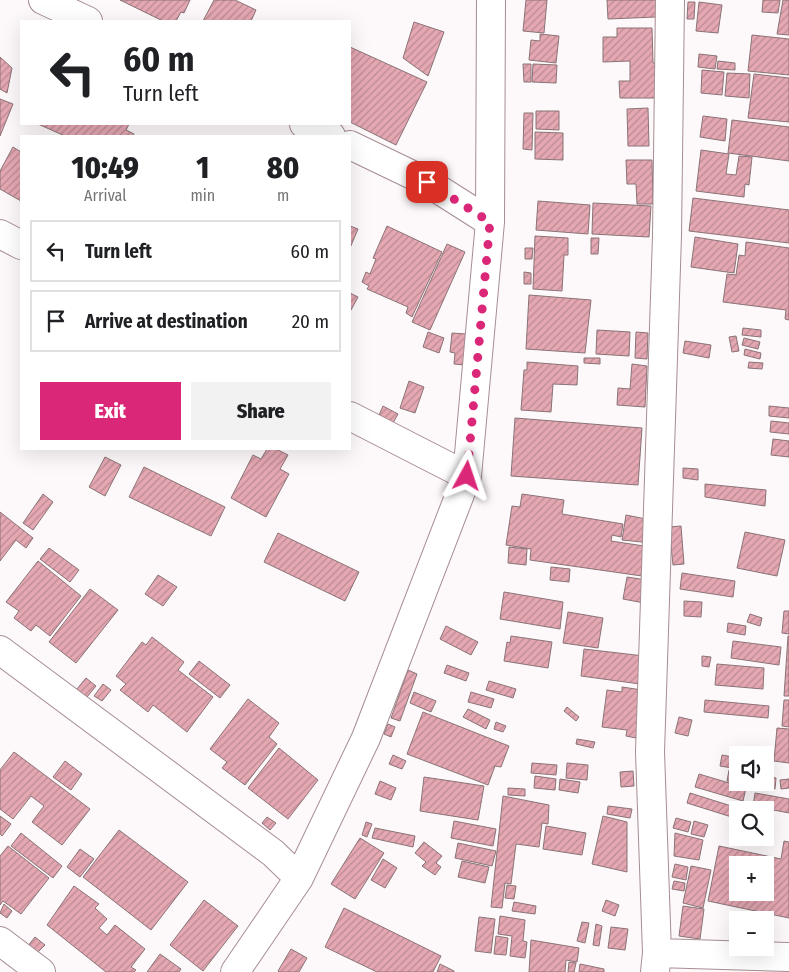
<!DOCTYPE html>
<html lang="en">
<head>
<meta charset="utf-8">
<style>
  body { margin:0; font-family:"Fira Sans Condensed",sans-serif; background:#f2f2f2; color:#202124; height:100vh; display:flex; flex-direction:column; font-size:19px; white-space:nowrap }
  * { box-sizing:border-box; margin:0 }
  p { font-size:16px; color:#757577 }
  .icon { flex:none; width:28px; height:28px; fill:none; stroke:currentColor; stroke-width:2; stroke-linecap:round; stroke-linejoin:round }
  .map { position:relative; flex:1; overflow:hidden }
  .details { position:absolute; left:20px; top:135px; width:331px; height:315px; display:flex; flex-direction:column; background:#fff; border-radius:0px; box-shadow:0 5px 20px #0002 }
  .details>* { flex:none }
  .hud { position:absolute; left:20px; top:20px; width:331px; height:105px; border-radius:0px; box-shadow:0 5px 20px #0002; background:#fff; color:#202124; overflow:hidden }
  .fabs { position:absolute; left:729px; top:746px; display:grid; gap:10px }
  .fabs a { display:grid; place-items:center; width:45px; height:45px; border-radius:0px; background:#fff; box-shadow:0 5px 20px #0002; font-size:25px }
  .pin { position:absolute; display:grid; place-items:center; width:42px; height:42px; color:#fff; margin:-21px; border-radius:10px; box-shadow:0 2px 8px #0006 }
  .me { position:absolute; width:55px; margin:-28px; rotate:5deg; stroke-linejoin:round; filter:drop-shadow(0 0 4px #0008) }
  .turn { display:flex; align-items:center; gap:18px; height:105px; padding:0 20px; font-size:22px }
  .turn .icon { width:65px; height:65px; stroke-width:2.5 }
  .turn b { display:block; font-size:35px; line-height:42px }
  .eta { display:flex; justify-content:space-evenly; align-items:center; height:85px; text-align:center }
  .eta b { font-size:30px; font-weight:800; line-height:35px }
  .button { display:flex; gap:10px; margin-top:auto; padding:10px 20px }
  .button a { flex:1; height:58px; border-radius:0px; background:#db2777; color:#fff; font-size:20px; font-weight:800; line-height:58px; text-align:center }
  .button a+a { background:#f2f2f2; color:#202124 }
  ul { padding:0; list-style:none }
  li { display:flex; align-items:center; gap:15px; height:62px; margin:0 10px 8px; padding:0 10px; border:2px solid #e0e0e0; border-radius:0px }
  li div { flex:1 }
  li b { display:block; font-size:19px }
  li em { font-style:normal }
  .map>svg:first-child { display:block }
  .building { fill:url(#building-hatch); stroke:#8a7377; fill-rule:evenodd }
  .lines { fill:none; stroke-linecap:round; stroke-linejoin:round }
  .street-casing { stroke:#a68e92; stroke-width:30 }
  .street { stroke:#fff; stroke-width:28 }
  .route { stroke:#db2777; stroke-width:9; stroke-dasharray:0 16.2 }
</style>
</head>
<body>
<div class="map">
<svg width="789" height="972" viewBox="0 0 789 972">
  <defs>
    <pattern id="building-hatch" width="6" height="6" patternUnits="userSpaceOnUse" patternTransform="scale(1.25)"><rect width="6" height="6" fill="#e5a8b3"/><path d="M-1 1l2-2M0 6l6-6M5 7l2-2" fill="none" stroke="#bb8a92"/></pattern>
  </defs>
  <rect width="100%" height="100%" fill="#fdf8f9"/>
  <path class="building" d="M120 0H190L184 13 181 12 176 21H163Z
    M214 0H235L256 10 251 21H203Z
    M526 0H547L544 33 523 31Z
    M607 0H656V17L608 19Z
    M763 0H780L778 13 762 12Z
    M783 0H789V35L777 34Z
    M688 2H695L694 19H687Z
    M699 2 722 5 718 33 696 31Z
    M414 22 444 32 428 76 403 58Z
    M617 28H652L653 63H657L658 98H620L619 81H630V61L603 62V37H617Z
    M540 34 559 36 556 63 529 60 531 40 540 41Z
    M752 35 789 39V75L748 71Z
    M350 47 427 82 396 145 350 122Z
    M699 54 717 56 715 69 698 67Z
    M0 57 12 68 7 93 0 89Z
    M718 61 735 63V70L717 69Z
    M523 64H531V82H524Z
    M533 64 557 65 556 83 532 82Z
    M702 70 724 72 722 95 701 93Z
    M727 73 750 74 749 98 725 96Z
    M754 74 789 78V122L748 118Z
    M0 99 13 104 0 136Z
    M648 108 649 146H628L627 109Z
    M536 111H559V130L536 129Z
    M524 113H533L532 150 523 149Z
    M703 116 727 119 725 141 700 137Z
    M732 120 789 127V161L728 153Z
    M38 124H129L126 130 134 134 133 136H65Z
    M535 132 563 133V160L535 159Z
    M13 147 21 152V201L0 189V171Z
    M701 150 729 154 726 174 736 175 739 156 752 157 749 185 745 184 744 197 696 191Z
    M626 160H652L653 204H637L636 184H627Z
    M693 198 789 210V243L689 231Z
    M538 201 590 205 588 234 536 230Z
    M593 203 651 206 649 237 592 234Z
    M350 226 358 229 350 248Z
    M387 226 442 252 412 317 406 313 408 307 367 289 369 286 362 282 366 272 370 274 376 259 373 258Z
    M535 236 568 238V255H564L562 291 533 289Z
    M695 237 738 244 734 273 691 267Z
    M591 238H599L598 254H591Z
    M746 242 789 248V320L785 319 786 310 723 302 727 274 736 275 739 255 745 256Z
    M447 244 465 252 430 330 412 322Z
    M525 248H533L532 259H525Z
    M524 272 531 273V284H524Z
    M350 293 358 297 351 310H350Z
    M529 295 591 300 585 353 526 349Z
    M743 328 761 330V337L742 335Z
    M597 330 630 332 629 356 596 354Z
    M428 332 444 338 439 353 423 347Z
    M636 332 648 333 647 359 635 358Z
    M452 333 466 334 464 365 454 364 455 353 450 352Z
    M736 336 739 351 732 352 729 337Z
    M744 338 760 342 758 349 742 345Z
    M685 341 711 345 709 358 683 353Z
    M745 349 761 353 760 359 744 355Z
    M584 358H600V364L584 363Z
    M527 362 578 366 577 385 553 384 551 412 521 410 524 370H527Z
    M749 362 763 363 762 369 748 368Z
    M632 364 647 366 645 407 617 405 618 388 630 389Z
    M409 381 424 387 415 413 400 408Z
    M383 406 398 414 393 423 379 415Z
    M769 406 789 408V418L769 416Z
    M515 418 642 428 638 485 511 476Z
    M771 421 789 423V434L770 432Z
    M773 439 789 441V457L771 455Z
    M267 449H276L288 455 280 469 289 474 266 517 231 498 253 455 261 459Z
    M105 457 121 465 105 496 89 487Z
    M144 467 225 507 211 536 129 497Z
    M683 468 698 469V480L683 478Z
    M705 484 766 490 765 506 705 497Z
    M43 494 53 502 33 530 23 523Z
    M522 494 564 500 562 514 623 524 621 537 612 535 611 541 644 546 642 576 530 560 531 549 506 545 512 506 520 507Z
    M0 512 33 538 26 548 16 540 0 561Z
    M626 515 646 519 642 542 622 540Z
    M681 526 684 564 673 565 669 527Z
    M745 532 785 540 777 576 737 568Z
    M278 533 359 572 345 601 264 562Z
    M509 547 527 549 526 565 508 563Z
    M49 548 79 570 70 582 40 559Z
    M38 561 81 596 50 636 36 625 31 631 14 618 19 611 6 602Z
    M551 567 570 569 569 582 550 580Z
    M682 573 735 581 733 597 680 589Z
    M158 575 177 587 163 606 145 594Z
    M627 577 647 580 644 603 623 599Z
    M90 589 118 610 76 663 49 642Z
    M504 592 563 602 560 629 500 619Z
    M684 601 702 602 701 617 684 616Z
    M784 611H789V634L782 633Z
    M568 612 603 618 598 648 563 643Z
    M750 614 762 618 760 626 747 622Z
    M728 623 746 626 745 635 727 632Z
    M446 626 478 642 471 655 440 639Z
    M511 636 552 642 548 668 504 661 507 642 510 643Z
    M788 636H789V696H784Z
    M152 637 184 662 178 670 213 697 187 732 153 705 148 712 120 690 126 684 116 676 142 642 146 645Z
    M733 641 781 647 779 665 731 658Z
    M584 649 644 656 640 684 581 676Z
    M702 656 711 657 709 667 702 666Z
    M199 661 230 685 220 698 189 674Z
    M717 664 764 668 763 689 715 685Z
    M447 665 469 673 466 681 444 673Z
    M408 670 417 674 400 721 391 718Z
    M86 678 96 686 82 703 72 695Z
    M489 681 516 689 513 698 486 690Z
    M103 684 111 690 102 701 94 696Z
    M622 687 642 690 636 738 626 736 627 730 602 727 607 690 622 692Z
    M414 692 436 701 431 712 410 703Z
    M471 692 494 699 491 708 468 702Z
    M248 699 279 723 269 737 277 744 245 785 222 768 227 762 210 749Z
    M705 700 769 706 768 718 704 712Z
    M784 700H789V727L782 726Z
    M567 707 579 717 576 721 564 711Z
    M468 709 490 720 486 729 463 717Z
    M423 712 509 746 501 767 495 766 488 785 407 754Z
    M679 717 692 720 688 736 675 733Z
    M496 722 506 726 503 732 494 729Z
    M388 724 395 727 391 737 384 734Z
    M777 728 789 729V763L774 761Z
    M577 739 595 742 593 748 576 744Z
    M279 748 318 780 288 819 248 788Z
    M14 752 90 809 62 845 32 822 44 806 31 796 13 819 0 809V770Z
    M393 755 406 761 402 769 389 764Z
    M722 755 738 758V769L720 766Z
    M65 761 82 774 71 790 53 777Z
    M532 763 557 765 556 775 531 773Z
    M567 763 588 765 587 780 566 778Z
    M729 770 738 771V782H765V776L776 778 775 789 727 781Z
    M633 771 634 786 621 787 620 772Z
    M699 774 746 788 743 801 695 787Z
    M535 776 556 779 555 790 534 788Z
    M424 777 484 786 478 820 420 811Z
    M560 779 580 782 578 793 559 790Z
    M789 779V788L781 789 780 780Z
    M380 781 396 788 391 800 375 794Z
    M508 788 525 789V796L508 795Z
    M690 793 744 810H738V819L687 803Z
    M755 793 789 799V813L753 806Z
    M503 796 549 805 548 824 542 823 539 847 516 844 511 884 505 883 502 908 491 907Z
    M608 806 632 809 630 818 607 814Z
    M0 816 11 824 2 836 0 834Z
    M603 816 627 822V872L592 864Z
    M267 817 276 823 270 830 262 823Z
    M676 818 691 822 688 832 673 828Z
    M454 821 496 829 493 846 451 838Z
    M694 821 708 825 704 837 691 834Z
    M366 822 372 824 367 837 362 835Z
    M546 826 586 833 582 855 543 849Z
    M375 828 415 836 413 847 372 838Z
    M119 830 188 882 151 930 83 877Z
    M21 833 62 866 53 878 11 846Z
    M675 833 703 840 699 860 674 856Z
    M360 838 384 853 355 899 331 884Z
    M784 841 789 842V918L708 901 719 846 781 859ZM738 865H765V892H738Z
    M424 842 442 856 436 863 441 867 435 875 422 866 426 862 415 853Z
    M458 843 496 851 492 866 455 858Z
    M8 846 49 878 21 914 3 901 0 905V856Z
    M80 849 94 859 80 877 67 867Z
    M383 859 397 868 385 888 371 880Z
    M462 861 489 867 485 883 458 877Z
    M675 864 688 867 686 880 672 877Z
    M691 866 711 870 703 908 683 903Z
    M674 881 685 883 684 891 672 889Z
    M507 885 516 886 514 899 505 898Z
    M74 886 99 904 95 908 107 919 99 928 107 935 115 925 145 949 131 967 136 970 134 972H106L47 925Z
    M204 900 238 926 203 971 170 945Z
    M606 900 619 905 615 916 602 911Z
    M514 902 536 906 535 914 512 911Z
    M4 904 12 911 7 918 0 913Z
    M683 906 704 909 700 939 679 936Z
    M344 908 441 956 433 972H377L325 947Z
    M500 916 525 920 523 941 527 942 525 958 510 956 512 936 498 934Z
    M479 917 495 919 491 953 475 951Z
    M582 922 589 923 585 943 577 941Z
    M596 924 602 926 599 946 593 945Z
    M611 927 628 929 625 950 608 948Z
    M496 936 508 938 506 955 494 954Z
    M35 937 45 945 36 954 27 947Z
    M531 940 579 948 577 962 566 960 565 972H529Z
    M291 949 307 958 299 972H279L278 971Z
    M160 954 181 969 179 972H147Z
    M569 962 576 963 574 972H568Z
    M440 964 454 971V972H437Z
    M580 964 604 969V972H579Z"/>
  <g class="lines">
    <g class="street-casing">
      <path id="street" d="M43 0 88 21
        M304 124 331 136
        M350 145 427 182 490 222
        M0 234 21 245
        M350 416 467 476
        M0 650 273 853 299 878
        M0 941 41 972
        M657 953 789 957
        M235 972 299 878 366 738 467 476 490 222 491 0
        M655 972 657 953 650 752 667 236 670 0"/>
    </g>
    <use href="#street" class="street"/>
  </g>
  <g class="lines">
    <path class="route" d="M427 182 490 222 467 476"/>
  </g>
</svg>
<div class="fabs">
<a><svg class="icon" aria-label="sound" viewBox="0 0 24 24"><path d="M4 9h4l5-4v14l-5-4H4zM17 9q2 3 0 6"/></svg></a>
<a><svg class="icon" aria-label="search" viewBox="0 0 24 24"><circle cx="10" cy="10" r="6"/><path d="M15 15l6 6"/></svg></a>
<a>+</a>
<a>−</a>
</div>
<div class="pin" style="left:427px;top:182px;background:#d93025"><svg class="icon" aria-label="arrive" viewBox="0 0 24 24"><path d="M6 21V4h12l-3 4 3 4H6"/></svg></div>
<svg class="me" style="left:467px;top:476px" viewBox="-20 -20 40 40"><path d="M0-17L14 15 0 8-14 15z" fill="#db2777" stroke="#fff" stroke-width="4"/></svg>
<div class="hud">
<div class="turn"><svg class="icon" aria-label="left" viewBox="0 0 24 24"><path d="M17 20v-9H6M10 6l-5 5 5 5"/></svg><div><b>60 m</b>Turn left</div></div>
</div>
<section class="details">
<div class="eta">
<div><b>10:49</b><p>Arrival</p></div>
<div><b>1</b><p>min</p></div>
<div><b>80</b><p>m</p></div>
</div>
<ul>
<li><svg class="icon" aria-label="left" viewBox="0 0 24 24"><path d="M17 20v-9H6M10 6l-5 5 5 5"/></svg><div><b>Turn left</b></div><em>60 m</em></li>
<li><svg class="icon" aria-label="arrive" viewBox="0 0 24 24"><path d="M6 21V4h12l-3 4 3 4H6"/></svg><div><b>Arrive at destination</b></div><em>20 m</em></li>
</ul>
<div class="button"><a>Exit</a><a>Share</a></div>
</section>
</div>
</body>
</html>
